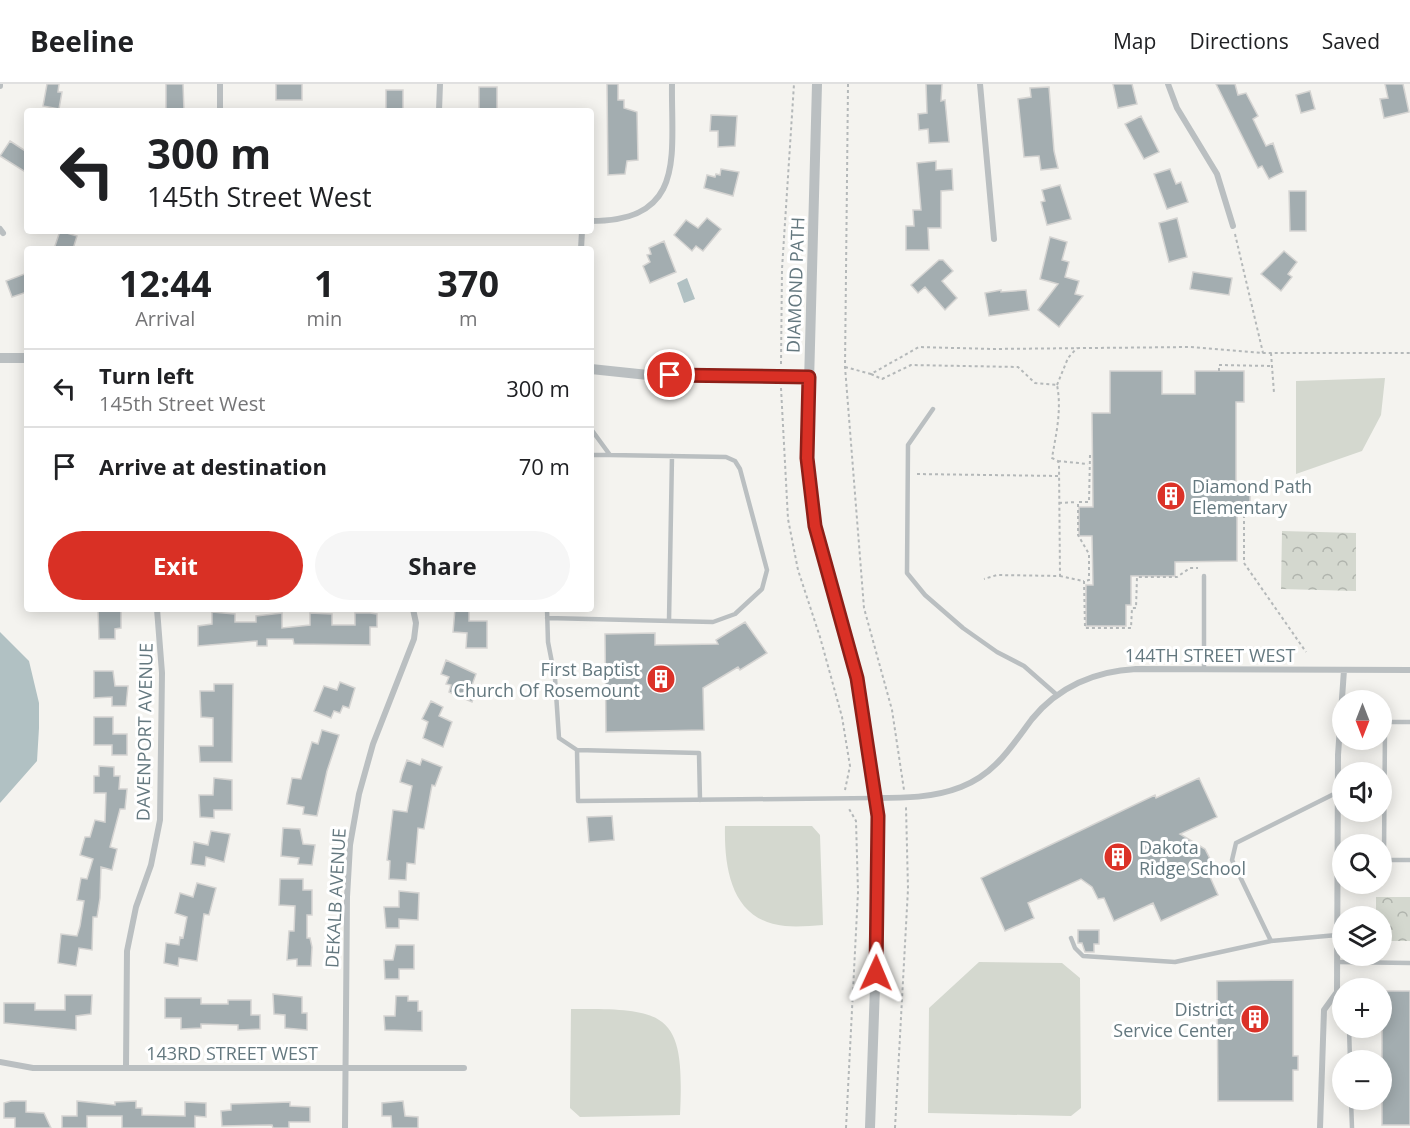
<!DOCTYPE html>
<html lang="en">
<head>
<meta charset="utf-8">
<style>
  body { margin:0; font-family:"Open Sans",sans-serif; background:#f6f6f6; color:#202124; height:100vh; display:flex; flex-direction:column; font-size:22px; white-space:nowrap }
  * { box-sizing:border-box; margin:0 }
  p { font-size:20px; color:#757577 }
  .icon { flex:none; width:33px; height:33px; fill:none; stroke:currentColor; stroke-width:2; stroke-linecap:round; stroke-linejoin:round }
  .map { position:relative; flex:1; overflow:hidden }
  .panel { position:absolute; left:24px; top:162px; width:570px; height:366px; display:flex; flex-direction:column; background:#fff; border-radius:6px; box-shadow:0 3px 15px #0003 }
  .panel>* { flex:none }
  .top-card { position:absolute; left:24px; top:24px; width:570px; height:126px; border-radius:6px; box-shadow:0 3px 15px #0003; background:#fff; color:#202124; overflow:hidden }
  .needle { width:39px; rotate:180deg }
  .tools { position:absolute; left:1332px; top:606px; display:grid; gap:12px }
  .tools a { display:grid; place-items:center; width:60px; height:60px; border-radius:50%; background:#fff; box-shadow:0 3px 15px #0003; font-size:30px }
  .pin { position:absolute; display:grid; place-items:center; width:51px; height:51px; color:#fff; margin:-26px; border:3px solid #fff; border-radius:50%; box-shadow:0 2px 6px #0007 }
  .me { position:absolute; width:66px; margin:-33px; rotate:1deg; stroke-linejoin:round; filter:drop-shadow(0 0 4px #0008) }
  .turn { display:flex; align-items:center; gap:21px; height:126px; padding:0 24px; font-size:27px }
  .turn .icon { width:78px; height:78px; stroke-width:2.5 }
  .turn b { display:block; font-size:42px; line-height:51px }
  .eta { display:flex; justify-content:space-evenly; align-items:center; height:102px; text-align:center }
  .eta b { font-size:36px; font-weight:700; line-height:42px }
  .button { display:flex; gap:12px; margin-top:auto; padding:12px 24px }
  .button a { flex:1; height:69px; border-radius:36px; background:#d93025; color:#fff; font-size:24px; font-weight:700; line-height:69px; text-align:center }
  .button a+a { background:#f6f6f6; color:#202124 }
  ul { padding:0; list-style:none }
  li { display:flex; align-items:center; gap:18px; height:78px; padding:0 24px; border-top:2px solid #e0e0e0 }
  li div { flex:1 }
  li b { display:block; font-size:22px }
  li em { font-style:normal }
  header { display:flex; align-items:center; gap:36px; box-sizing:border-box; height:84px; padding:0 30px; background:#fff; border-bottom:2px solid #e0e0e0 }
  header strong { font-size:28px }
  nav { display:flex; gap:33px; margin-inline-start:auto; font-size:21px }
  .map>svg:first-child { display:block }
  .grass { fill:#d4d8cf }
  .park { fill:url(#park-crowns) }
  .water { fill:#b1c1c3 }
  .building { fill:#a3adb0; stroke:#d5d4d2; stroke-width:1.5 }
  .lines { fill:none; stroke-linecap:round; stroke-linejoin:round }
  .path { stroke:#b4b8b9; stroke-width:2; stroke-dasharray:3 3; stroke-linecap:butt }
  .service { stroke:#babfc1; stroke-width:4.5 }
  .minor { stroke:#babfc1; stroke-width:6 }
  .tertiary { stroke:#babfc1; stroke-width:10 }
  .route-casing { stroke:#8d1f18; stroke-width:15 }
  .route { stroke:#d93025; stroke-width:10 }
  .labels { text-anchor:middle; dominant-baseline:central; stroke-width:6; stroke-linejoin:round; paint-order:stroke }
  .street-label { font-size:18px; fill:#64787f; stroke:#fff }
  .poi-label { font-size:18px; fill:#64787f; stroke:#fff; text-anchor:start }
</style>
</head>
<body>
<header>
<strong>Beeline</strong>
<nav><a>Map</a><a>Directions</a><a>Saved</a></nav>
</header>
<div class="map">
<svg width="1410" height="1044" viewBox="0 0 1410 1044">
  <defs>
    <pattern id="park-crowns" width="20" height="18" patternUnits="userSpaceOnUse" patternTransform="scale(1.5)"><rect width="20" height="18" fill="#d4d8cf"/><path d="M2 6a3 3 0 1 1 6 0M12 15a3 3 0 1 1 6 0" fill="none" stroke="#b0b4ad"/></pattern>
  </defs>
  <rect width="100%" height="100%" fill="#f4f3ef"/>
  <path class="grass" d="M1385 294 1381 331 1362 367 1296 390V297Z
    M725 742H812L820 751 823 841C811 842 797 843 785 842 732 837 724 786 725 742Z
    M979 878 1062 879 1080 894 1081 1024 1071 1032 928 1029 929 924Z
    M571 925C668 924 685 929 680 1031L580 1033 570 1024Z"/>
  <path class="park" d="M1282 447 1356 449V507L1281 505Z
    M1376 813H1410V857H1382V832H1376Z"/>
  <path class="water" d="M687 194 695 215 684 219 677 199Z
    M0 548 29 577 39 619V644L37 677 0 719Z"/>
  <path class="building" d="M47 0H59L58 8H62L59 25 43 22Z
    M166 0H183L184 27H166Z
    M276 0H302V16H276Z
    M607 0H618V16H624V24L637 28 638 76 627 77 625 90 608 91Z
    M926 0H942L941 17 945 16 949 58 929 59 928 45 919 46 918 30 927 29Z
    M1113 0H1132L1137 20 1118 24Z
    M1216 0H1235L1238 11 1246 9 1258 32 1253 35 1266 62 1273 59 1283 88 1269 95 1262 82 1258 84Z
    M1385 0H1403L1409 28 1384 34 1380 15 1388 14Z
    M479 3H497V27H479Z
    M1049 3 1054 67 1058 84 1041 86 1039 72 1024 73 1018 15 1031 13 1030 4Z
    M386 6H403V27H386Z
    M1310 7 1315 25 1301 29 1296 11Z
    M711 31 737 32 735 62 718 63V47H710Z
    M1141 32 1159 68 1144 75 1125 40Z
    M10 57 27 68V89L0 72Z
    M936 77V86L952 85 953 106 941 107V144H928L929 166H906V142H914L913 126H921L917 79Z
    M721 85 739 88 733 112 704 104 707 91 715 93 716 90 720 91Z
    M1170 85 1176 100 1181 98 1188 118 1167 125 1154 90Z
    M1060 101 1071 135 1047 141 1041 118 1045 117 1042 106Z
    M1289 107H1306V147H1290Z
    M707 134 721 145 703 167 696 162 692 167 674 151 686 136 698 144Z
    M1177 134 1187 173 1169 178 1159 139Z
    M60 147 77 152 73 165H54Z
    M1050 153 1067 158 1062 176 1069 178 1065 193 1079 197 1075 210 1083 212 1059 243 1038 226 1058 200 1040 195Z
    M664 157 676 188 650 199 643 182 650 178 647 171 651 170 649 164Z
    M1284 167 1297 178 1288 190 1292 193 1281 207 1261 190Z
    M939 176H943L953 187 942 197 957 214 945 226 925 203 918 209 911 201Z
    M1193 188 1232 194 1229 211 1190 205Z
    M27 189V208L12 213 6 197Z
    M1001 206V208L1026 206 1029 226 989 232 985 209Z
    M1110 287H1162V310H1195V287H1244V318H1236V400H1250V431H1237V477L1175 478V492H1131V521H1126V542H1086V501H1093L1092 452H1079V423H1093L1092 329H1110Z
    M98 525H121V544L115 545V555H99Z
    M455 525 469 526V537H487V564H466L467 549 453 548Z
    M212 528 235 530V538H256V532L282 529V544L310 541V529L332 530V541H355V529H370L377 530V543H370V561L294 560 293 555H267V562H257V557L198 562V542L212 540Z
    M745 538 767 569 740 586 738 583 703 604 704 646 606 648 605 550 655 549V561L718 560 716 556Z
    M446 576 476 590 471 604 476 606 472 618 449 608 451 601 446 600 449 593 441 590Z
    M94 587H113L115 602H128L126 622H112V613L94 614Z
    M340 598 355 604 349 624 343 622 340 629 334 627 331 634 314 627 324 602 337 606Z
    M214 600H233L232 678H200L199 662H213V634L201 633 200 607H214Z
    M431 617 443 623 439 632 452 638 443 663 423 654 428 638 422 635Z
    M94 633H113V650H127V671H112V661H94Z
    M322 646 339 651 327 687 317 732 303 730 304 723 287 720 292 694 301 695 312 658 318 660Z
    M422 675 442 683 435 702 432 701 424 745 418 744 415 780 407 779 406 796 389 795 390 777 387 776 393 726 407 728 412 702 400 698 402 690 407 676 420 681Z
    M99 682 114 683V692H120L119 705H127L125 725H120L110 763 117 765 112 786 101 783 100 814 97 833H93L92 866 79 864 76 882 58 879 61 850 77 852 80 842 84 817 77 816 81 794 87 795 93 775 80 771 85 753H90L95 736 105 738 106 709H94V692H99Z
    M214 694 232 696V726H214V734L200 733 199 711H213Z
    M1199 694 1217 733 1180 750 1205 765 1212 779 1210 793 1218 811 1161 837 1153 819 1114 837 1104 814 1098 815 1092 803 1081 795 1028 819 1034 834 1005 847 981 794 1155 711 1156 714Z
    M612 732 614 756 589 758 587 733Z
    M283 744 300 745 303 760 315 761 312 781 298 780 299 774 281 772Z
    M211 747 230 750 224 778 206 773 205 782 191 780 194 758 208 761Z
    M280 795H303V806H312V831H307V854H310L312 863 311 882H297V875L287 876 289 847H294L295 822 279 821Z
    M197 799 216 804 209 831 204 830 197 877 179 874 178 882 164 879 166 859 179 861 180 853 183 854 187 833 175 829 180 809 193 813Z
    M399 807 419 809 418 836 399 835V844H386L384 823H399Z
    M1078 846H1099V860H1094V868H1085L1082 859H1078Z
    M396 861H414V885H399V895H385L384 876H393Z
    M1293 896V972H1298V986H1293V1017H1218L1217 897Z
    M1382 907H1410V1041H1382Z
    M273 910 302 913V929H307V946L285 944V931L274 930Z
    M65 911H92L91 930 76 932V946L4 939V919H35V926H65Z
    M396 912H408V917H418V927H422V947L385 946 384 932H395Z
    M165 914H201V920H228V916H251V931H260V945L238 946V941L201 940V944L181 945V934H165Z
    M11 1017H26V1028L44 1029 51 1044H15V1034H4V1019Z
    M77 1017 115 1021V1018L136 1017V1024H142V1031L185 1032V1018L206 1019V1033L195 1032V1044H122V1032H87V1044H62V1032H77Z
    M403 1017 405 1032 418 1033V1044H392L391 1032H382V1019Z
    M290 1018V1022L310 1023V1038H289V1044H273L272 1041 222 1042 221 1027 231 1026V1020Z"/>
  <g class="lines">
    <path class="path" d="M848 0 845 283 864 524 892 626 904 706
      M1235 150 1263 269
      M1271 269 1274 309
      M781 280 782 185 794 0
      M845 283 871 290 919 263 992 265 1191 263 1263 269H1410
      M1219 287V281L1271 282
      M871 290 882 295 911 281 1018 283 1035 299 1057 301C1062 326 1056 350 1052 374L1058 377 1059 382 1060 492 997 491 984 495
      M1057 301 1068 274 1077 264
      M781 304 788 435 798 486 820 553 842 633 850 682 845 706
      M1090 371 1089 418H1078V451L1089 470V496L1084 497 1085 544H1131L1132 524H1136L1137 493H1177L1190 484H1198
      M1058 377 1088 380
      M917 390 1059 392
      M1059 419 1077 418
      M1244 431V479L1306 568
      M1060 492 1083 497
      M846 1044 858 808 856 737 848 723
      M895 1044 908 805 906 723"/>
    <path class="service" d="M933 325 908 361 907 489 925 511 963 544 997 568 1024 582 1057 611
      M591 371H610
      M1204 492V585
      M547 525 548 558 555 594 559 654 577 666 578 717 875 714
      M547 534 713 538 735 530 762 505 767 486 740 385 735 377 726 373 610 371 591 345
      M669 537 672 372
      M1410 638H1390L1385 644 1384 771 1389 776H1410
      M577 666 699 669 700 716
      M1071 854 1075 864 1083 872 1175 878 1271 857 1337 851
      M1271 857 1232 776 1236 759 1338 708
      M1337 878 1410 879
      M1337 908 1342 917
      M1349 944 1350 976
      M1351 1016 1352 1044"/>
    <path class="minor" d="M980 0 994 155
      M1168 0 1177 24 1217 90 1233 142
      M0 2V0
      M220 27V0
      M439 27 440 0
      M591 137C687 137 671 71 672 0
      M0 145 3 149
      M581 165 582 147
      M875 714C904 714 933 714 961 703 995 690 1011 663 1032 635 1058 603 1095 587 1136 585L1410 586
      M0 978 33 984H464
      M126 984 127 867 136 823 151 781 160 736 162 589 157 525
      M345 1044 347 813 350 761 359 710 373 660 414 555 416 539 413 525
      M1320 1044 1324 926 1337 908 1338 671 1344 586"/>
    <path class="tertiary" d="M817 0 807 373 815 443 857 594 878 732V817L870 1044
      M0 274H27
      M591 285 648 291 809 293"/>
  </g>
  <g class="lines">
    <g class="route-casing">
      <path id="route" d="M670 291 809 293 807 374 815 442 857 594 878 732 876 889"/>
    </g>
    <use href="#route" class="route"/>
  </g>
  <defs>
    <g id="building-disc" transform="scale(1.5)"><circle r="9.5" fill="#db3228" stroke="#fff"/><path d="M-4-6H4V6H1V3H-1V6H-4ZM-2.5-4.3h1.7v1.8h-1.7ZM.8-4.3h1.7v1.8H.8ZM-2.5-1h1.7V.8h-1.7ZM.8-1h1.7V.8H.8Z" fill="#fff"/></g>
  </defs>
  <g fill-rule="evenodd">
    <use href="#building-disc" x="1171" y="412"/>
    <use href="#building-disc" x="661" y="595"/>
    <use href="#building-disc" x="1118" y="773"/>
    <use href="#building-disc" x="1255" y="935"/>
  </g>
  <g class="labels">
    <g class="street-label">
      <text transform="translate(795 201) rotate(-88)">DIAMOND PATH</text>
      <text x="1210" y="571">144TH STREET WEST</text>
      <text transform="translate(144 648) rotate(-89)">DAVENPORT AVENUE</text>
      <text transform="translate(335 814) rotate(-87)">DEKALB AVENUE</text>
      <text x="232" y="969">143RD STREET WEST</text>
    </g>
    <g class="poi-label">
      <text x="1192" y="402">Diamond Path<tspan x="1192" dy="21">Elementary</tspan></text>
      <text x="640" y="585" text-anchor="end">First Baptist<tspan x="640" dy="21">Church Of Rosemount</tspan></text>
      <text x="1139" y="763">Dakota<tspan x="1139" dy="21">Ridge School</tspan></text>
      <text x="1234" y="925" text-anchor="end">District<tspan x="1234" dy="21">Service Center</tspan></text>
    </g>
  </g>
</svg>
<div class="tools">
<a><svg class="needle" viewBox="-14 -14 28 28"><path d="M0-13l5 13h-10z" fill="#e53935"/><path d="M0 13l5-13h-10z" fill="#757577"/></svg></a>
<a><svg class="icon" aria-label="sound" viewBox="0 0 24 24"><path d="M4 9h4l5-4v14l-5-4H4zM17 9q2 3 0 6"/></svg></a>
<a><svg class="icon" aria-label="search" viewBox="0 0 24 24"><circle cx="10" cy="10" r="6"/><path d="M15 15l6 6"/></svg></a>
<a><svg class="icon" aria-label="layers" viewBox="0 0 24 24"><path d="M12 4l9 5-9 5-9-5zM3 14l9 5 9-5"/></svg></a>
<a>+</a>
<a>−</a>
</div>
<div class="pin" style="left:670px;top:291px;background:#d93025"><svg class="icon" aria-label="arrive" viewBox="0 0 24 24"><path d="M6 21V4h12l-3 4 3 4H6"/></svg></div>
<svg class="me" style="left:876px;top:889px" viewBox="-20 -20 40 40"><path d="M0-17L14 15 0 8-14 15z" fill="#d93025" stroke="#fff" stroke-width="4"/></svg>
<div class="top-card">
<div class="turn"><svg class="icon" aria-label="left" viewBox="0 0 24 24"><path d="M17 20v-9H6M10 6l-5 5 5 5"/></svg><div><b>300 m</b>145th Street West</div></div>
</div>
<section class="panel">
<div class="eta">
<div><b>12:44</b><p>Arrival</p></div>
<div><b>1</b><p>min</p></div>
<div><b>370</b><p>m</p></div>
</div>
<ul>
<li><svg class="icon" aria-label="left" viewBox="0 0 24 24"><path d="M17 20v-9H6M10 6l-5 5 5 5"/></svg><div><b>Turn left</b><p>145th Street West</p></div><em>300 m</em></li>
<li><svg class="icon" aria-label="arrive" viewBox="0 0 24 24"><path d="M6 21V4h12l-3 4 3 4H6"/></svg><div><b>Arrive at destination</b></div><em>70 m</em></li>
</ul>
<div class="button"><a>Exit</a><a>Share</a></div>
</section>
</div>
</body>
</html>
